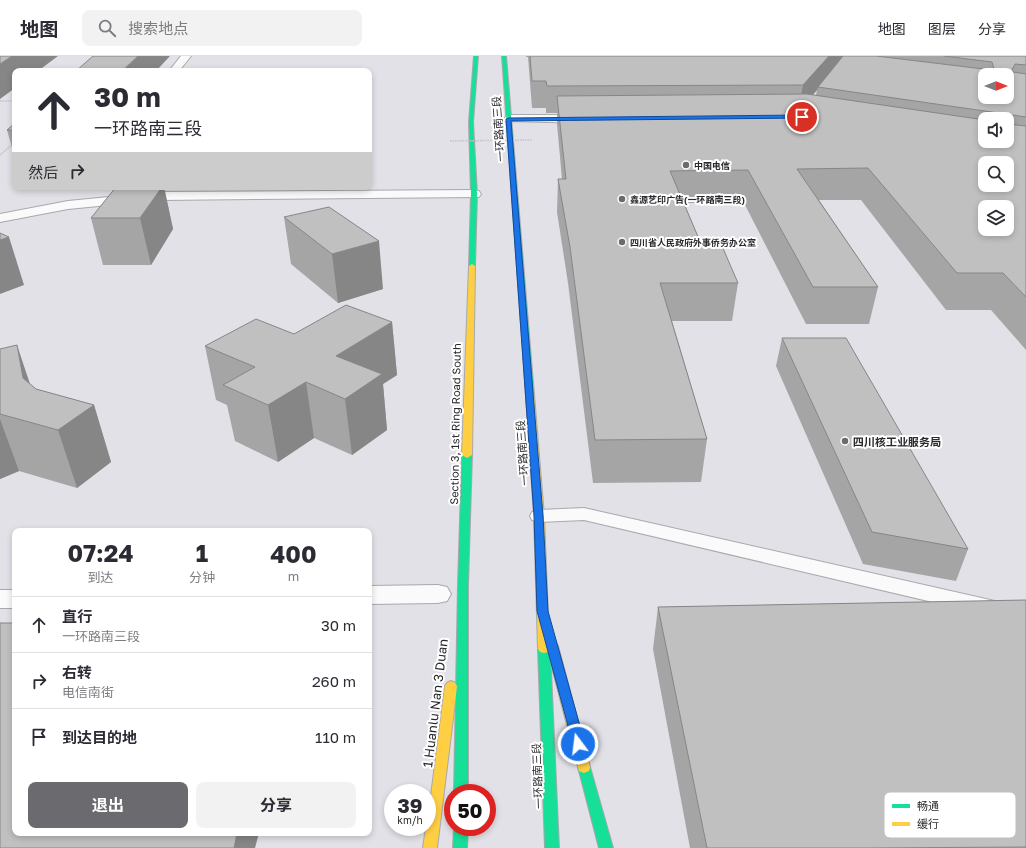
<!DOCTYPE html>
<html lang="zh">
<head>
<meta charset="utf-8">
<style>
  body { margin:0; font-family:"Golos Text","Noto Sans SC",sans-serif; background:#f2f2f3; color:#2b2b33; height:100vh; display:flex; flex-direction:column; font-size:15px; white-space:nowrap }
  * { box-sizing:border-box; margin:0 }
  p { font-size:13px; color:#7c7c81 }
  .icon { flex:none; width:22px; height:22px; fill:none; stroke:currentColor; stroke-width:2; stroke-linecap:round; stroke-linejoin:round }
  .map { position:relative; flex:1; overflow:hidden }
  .panel { position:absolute; left:12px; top:472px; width:360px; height:308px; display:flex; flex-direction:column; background:#fff; border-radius:8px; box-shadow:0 2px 6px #0003 }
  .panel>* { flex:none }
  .banner { position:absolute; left:12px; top:12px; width:360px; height:122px; border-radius:8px; box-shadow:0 2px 6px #0003; background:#fff; color:#2b2b33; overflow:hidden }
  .needle { width:26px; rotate:90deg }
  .tools { position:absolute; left:978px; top:12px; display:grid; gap:8px }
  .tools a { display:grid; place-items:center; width:36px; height:36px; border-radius:8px; background:#fff; box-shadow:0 2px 6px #0003; font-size:20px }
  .speed { position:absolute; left:384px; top:728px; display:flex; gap:8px; font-size:20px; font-weight:700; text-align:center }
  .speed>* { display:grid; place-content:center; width:52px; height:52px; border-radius:50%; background:#fff; box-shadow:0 2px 6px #0003; line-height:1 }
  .speed small { font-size:10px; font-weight:400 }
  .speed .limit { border:6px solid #d22; background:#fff; color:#111 }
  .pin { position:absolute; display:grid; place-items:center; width:34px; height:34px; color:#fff; margin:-17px; border:2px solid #fff; border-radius:50%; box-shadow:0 1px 4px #0007 }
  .me { position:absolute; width:44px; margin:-22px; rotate:345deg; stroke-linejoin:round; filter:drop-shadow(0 0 3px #0008) }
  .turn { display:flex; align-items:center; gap:14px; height:84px; padding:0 16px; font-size:18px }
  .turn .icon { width:52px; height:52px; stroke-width:2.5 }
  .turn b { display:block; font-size:28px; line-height:34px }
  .then { display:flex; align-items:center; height:38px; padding:0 16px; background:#0003; gap:8px; font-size:15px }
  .eta { display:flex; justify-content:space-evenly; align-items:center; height:68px; text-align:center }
  .eta b { font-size:24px; font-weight:700; line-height:28px }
  .action { display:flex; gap:8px; margin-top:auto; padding:8px 16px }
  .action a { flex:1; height:46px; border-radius:8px; background:#6a6a6f; color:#fff; font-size:16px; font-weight:700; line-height:46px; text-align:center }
  .action a+a { background:#f2f2f3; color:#2b2b33 }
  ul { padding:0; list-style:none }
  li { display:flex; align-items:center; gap:12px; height:56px; padding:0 16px; border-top:1px solid #e1e1e2 }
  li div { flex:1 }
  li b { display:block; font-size:15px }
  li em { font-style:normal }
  header { display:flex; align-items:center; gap:24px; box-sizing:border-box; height:56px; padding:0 20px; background:#fff; border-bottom:1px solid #e1e1e2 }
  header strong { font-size:19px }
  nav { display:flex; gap:22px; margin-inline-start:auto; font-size:14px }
  .search { width:280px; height:36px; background:#f2f2f3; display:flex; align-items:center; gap:10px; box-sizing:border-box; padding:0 14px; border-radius:8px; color:#7c7c81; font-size:15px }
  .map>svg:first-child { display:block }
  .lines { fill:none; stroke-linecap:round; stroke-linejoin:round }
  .lane-casing { stroke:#a8a8ad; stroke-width:2 }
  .street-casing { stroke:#a8a8ad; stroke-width:2 }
  .fast-casing { stroke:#a8a8ad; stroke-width:2 }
  .slow-casing { stroke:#a8a8ad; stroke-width:2 }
  .path { stroke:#c3c3c5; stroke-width:1.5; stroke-dasharray:1.5 1; stroke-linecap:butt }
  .lane { fill:#fafafb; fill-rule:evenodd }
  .street { fill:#fafafb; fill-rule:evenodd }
  .fast { fill:#16e098; fill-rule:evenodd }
  .slow { fill:#ffcf43; fill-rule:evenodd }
  .path-bridge { stroke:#c3c3c5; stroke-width:1.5; stroke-dasharray:1.5 1; stroke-linecap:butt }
  .wall { fill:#a6a5a6; fill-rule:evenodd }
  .shaded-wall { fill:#878687 }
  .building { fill:#c1c0c1; stroke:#878687; fill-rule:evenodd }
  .route { fill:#1a73e8; stroke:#114b97 }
  .poi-dot { fill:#6a6a6f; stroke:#fff; stroke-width:1.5 }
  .labels { text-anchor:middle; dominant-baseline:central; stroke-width:4; stroke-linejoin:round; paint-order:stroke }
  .far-poi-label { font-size:9px; font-weight:bold; fill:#2a2a2e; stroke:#fff; text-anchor:start }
  .street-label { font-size:11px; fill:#2a2a2e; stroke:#fff }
  .poi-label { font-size:11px; font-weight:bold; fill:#2a2a2e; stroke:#fff; text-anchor:start }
  .near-street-label { font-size:13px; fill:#2a2a2e; stroke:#fff }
  .key { fill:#fff; stroke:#bfbfc0; stroke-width:1 }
  .key-label { font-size:11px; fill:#2a2a2e }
</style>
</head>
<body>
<header>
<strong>地图</strong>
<div class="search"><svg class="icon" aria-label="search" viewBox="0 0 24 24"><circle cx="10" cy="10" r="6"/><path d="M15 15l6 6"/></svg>搜索地点</div>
<nav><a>地图</a><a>图层</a><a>分享</a></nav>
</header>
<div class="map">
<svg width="1026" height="792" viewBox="0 0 1026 792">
  <rect width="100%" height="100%" fill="#e1e1e7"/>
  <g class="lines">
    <g class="lane-casing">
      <path id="lane" d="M584 452 1026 552V568L584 464 539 466 532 464 530 460 532 456 539 454Z"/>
    </g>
    <g class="street-casing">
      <path id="street" d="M181 0H191L179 15H169Z
        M509 59H586L592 63 586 67 505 65 503 63Z
        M474 134 479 135 481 138 479 141 160 144 68 153 0 166V158L68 145 160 136Z
        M438 529 447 531 451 538 447 545 438 547 369 548V530Z
        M0 534H15V552H0Z"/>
    </g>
    <g class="fast-casing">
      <path id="fast" d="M474 0H478L473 66 477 138 475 210 472 212 469 210 471 138 469 66Z
        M502 0H506L534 339 530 341 526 339Z
        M467 396 472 399 468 529V737H454L458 529 462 399Z
        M544 589 548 590 550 593 559 792H545L538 593 540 590Z
        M584 705 589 707 590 711 613 792H599L578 711 579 707Z
        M454 771H468L467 792H453Z"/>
    </g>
    <g class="slow-casing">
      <path id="slow" d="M472 208 475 210 472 399 467 402 462 399 469 210Z
        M527 337H533L534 339 544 460 549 587H556L558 590 590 711 589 715 584 717 579 715 578 711 548 596 544 597 540 596 538 593 534 460 526 339Z
        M451 625 455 627 457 630 437 792H423L426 771H427L445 630 447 627Z"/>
    </g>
    <path class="path" d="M0 45H15
      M0 99 15 86"/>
    <use href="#lane" class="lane"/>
    <use href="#street" class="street"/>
    <use href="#fast" class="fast"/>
    <use href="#slow" class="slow"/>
    <path class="path-bridge" d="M450 85 532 84"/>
  </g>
  <path class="wall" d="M526 0H1026V294L991 254H946L861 144H819L878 231 869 268H806L744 147H684L702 190 738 227 732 265H672L707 383 701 426 593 427 568 227 557 156 558 123H562L557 68V57H546V52H532L528 1H526ZM817 34 816 39H813ZM985 63H1007V85H985Z
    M15 67V102L7 74Z
    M116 131H164L173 173 151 209H103L91 162Z
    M284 161 383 233 338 247 291 208Z
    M392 266 397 319 383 328 387 374 352 399 314 382 278 406 235 385 227 349 216 344 205 290Z
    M782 282 968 493 956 525 863 508 776 310Z
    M0 293 30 328 36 333 94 349 111 406 77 432 19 415 0 423Z
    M1026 544V792H690L653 593 658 551Z"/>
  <path class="shaded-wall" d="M12 0H58L38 15H15V32L0 43V8Z
    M138 0H170L156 15H122Z
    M829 0H845L818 31 817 34 798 56 803 29Z
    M162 131H164L173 173 151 209 140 162Z
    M9 181 24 229 0 238V184Z
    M379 185 383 233 338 247 332 198Z
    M392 266 397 319 383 328 387 374 352 399 345 343 336 300Z
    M17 289 35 343 23 322Z
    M306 326 314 382 278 406 268 349Z
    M94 349 111 406 77 432 58 374Z
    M0 363 19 415 0 423Z
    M237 777H259L255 792H234Z"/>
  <path class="building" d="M0 0H12L0 8Z
    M93 0H138L122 15H76Z
    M530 0H829L803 29 547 30 546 25H532Z
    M843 0H876L992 14 994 13 992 6 944 0H1026V9L1015 8 1012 14 1013 16 1026 18V61L818 31ZM985 19H1007V41H985Z
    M807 38 985 64V85H1007V68L1026 70V241L1003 217H957L868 112 797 113 878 231H813L748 114 670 115 702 190H722L738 227H660L707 383 595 384 570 191 558 123H566L557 40ZM985 107H1007V129H985ZM985 151H1007V173H985Z
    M15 67V74H7Z
    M116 131H162L140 162H91Z
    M329 151 379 185 332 198 284 161Z
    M0 177 9 181 0 184Z
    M346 249 392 266 336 300 382 318 345 343 306 326 268 349 223 329 255 311 205 290 256 263 294 278Z
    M782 282H846L968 493 872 476Z
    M17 289 23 322 36 333 94 349 58 374 0 358V293Z
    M1026 544V791L868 792H707L658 551Z
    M0 567H15V777H237L234 792H0Z"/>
  <path class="route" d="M802 59 804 62 511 65 543 460 548 555 585 688 583 692 578 693 574 692 537 555 534 460 506 63 509 62Z"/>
  <g class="poi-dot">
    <circle cx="686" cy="109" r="4"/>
    <circle cx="622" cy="143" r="4"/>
    <circle cx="622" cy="186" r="4"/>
    <circle cx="845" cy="385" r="4"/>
  </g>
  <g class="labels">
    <g class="far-poi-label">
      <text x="694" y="109">中国电信</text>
      <text x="630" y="143">鑫源艺印广告(一环路南三段)</text>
      <text x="630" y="186">四川省人民政府外事侨务办公室</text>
    </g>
    <g class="street-label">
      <text transform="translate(498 73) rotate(-94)">一环路南三段</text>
      <text transform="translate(455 368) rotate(-89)">Section 3, 1st Ring Road South</text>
      <text transform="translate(522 397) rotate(-94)">一环路南三段</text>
      <text transform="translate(537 720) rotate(-92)">一环路南三段</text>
    </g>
    <g class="poi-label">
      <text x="853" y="385">四川核工业服务局</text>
    </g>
    <g class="near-street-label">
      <text transform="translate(435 647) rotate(-83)">1 Huanlu Nan 3 Duan</text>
    </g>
  </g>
  <rect x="884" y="736" width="132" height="46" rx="6" class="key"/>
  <rect x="892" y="748" width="18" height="4" fill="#16e098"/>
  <rect x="892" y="766" width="18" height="4" fill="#ffcf43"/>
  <g class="key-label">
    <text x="917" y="754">畅通</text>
    <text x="917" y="772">缓行</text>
  </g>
</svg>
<div class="tools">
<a><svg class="needle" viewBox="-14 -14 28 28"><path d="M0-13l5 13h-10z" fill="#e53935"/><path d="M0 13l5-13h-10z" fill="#7c7c81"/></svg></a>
<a><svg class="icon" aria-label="sound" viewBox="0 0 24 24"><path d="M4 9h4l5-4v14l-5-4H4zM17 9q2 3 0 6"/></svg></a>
<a><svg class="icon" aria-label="search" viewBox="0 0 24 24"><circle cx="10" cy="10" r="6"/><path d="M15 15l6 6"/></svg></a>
<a><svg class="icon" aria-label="layers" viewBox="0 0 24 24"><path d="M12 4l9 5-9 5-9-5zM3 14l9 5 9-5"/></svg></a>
</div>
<div class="speed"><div>39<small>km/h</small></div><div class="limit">50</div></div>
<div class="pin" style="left:802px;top:61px;background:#d93025"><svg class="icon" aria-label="arrive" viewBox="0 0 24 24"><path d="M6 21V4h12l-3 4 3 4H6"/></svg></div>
<svg class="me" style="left:578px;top:688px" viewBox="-20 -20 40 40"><circle r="17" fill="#1a73e8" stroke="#fff" stroke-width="3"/><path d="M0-11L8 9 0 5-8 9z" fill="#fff"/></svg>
<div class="banner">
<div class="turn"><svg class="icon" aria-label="ahead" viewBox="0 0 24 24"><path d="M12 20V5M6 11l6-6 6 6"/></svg><div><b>30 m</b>一环路南三段</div></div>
<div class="then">然后<svg class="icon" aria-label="right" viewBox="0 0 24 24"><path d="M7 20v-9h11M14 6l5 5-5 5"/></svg></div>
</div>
<section class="panel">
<div class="eta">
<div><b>07:24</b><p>到达</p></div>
<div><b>1</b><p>分钟</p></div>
<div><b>400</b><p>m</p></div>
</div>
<ul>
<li><svg class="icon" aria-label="ahead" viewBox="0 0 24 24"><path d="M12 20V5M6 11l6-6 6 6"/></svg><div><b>直行</b><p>一环路南三段</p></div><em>30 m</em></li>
<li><svg class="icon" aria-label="right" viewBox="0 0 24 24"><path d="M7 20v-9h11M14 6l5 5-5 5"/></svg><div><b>右转</b><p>电信南街</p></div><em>260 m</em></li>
<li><svg class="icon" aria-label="arrive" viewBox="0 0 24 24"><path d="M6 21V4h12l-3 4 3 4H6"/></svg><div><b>到达目的地</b></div><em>110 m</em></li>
</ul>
<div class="action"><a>退出</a><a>分享</a></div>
</section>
</div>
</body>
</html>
